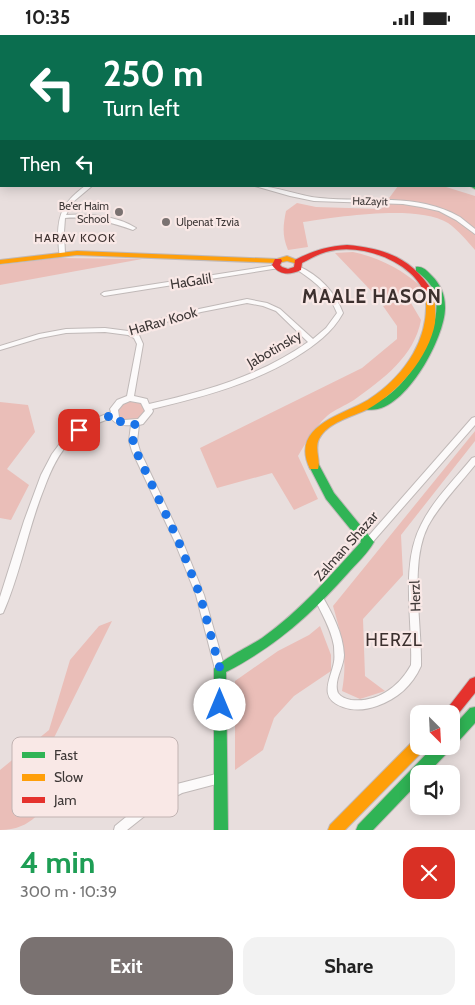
<!DOCTYPE html>
<html lang="en">
<head>
<meta charset="utf-8">
<style>
  body { margin:0; font-family:Cabin,sans-serif; background:#f2f2f2; color:#222; height:100vh; display:flex; flex-direction:column; font-size:19px; white-space:nowrap }
  * { box-sizing:border-box; margin:0 }
  p { font-size:16px; color:#767676 }
  .icon { flex:none; width:28px; height:28px; fill:none; stroke:currentColor; stroke-width:2; stroke-linecap:round; stroke-linejoin:round }
  .map { position:relative; height:795px; overflow:hidden }
  .drawer { display:flex; flex-direction:column; background:#fff; flex:1 }
  .drawer>* { flex:none }
  .banner { position:absolute; left:0px; top:0px; width:475px; height:152px; box-shadow:0 2px 12px #0003; background:#0b6e4f; color:#fff; overflow:hidden }
  .needle { width:32px; rotate:156deg }
  .buttons { position:absolute; left:410px; top:670px; display:grid; gap:10px }
  .buttons a { display:grid; place-items:center; width:50px; height:50px; border-radius:10px; background:#fff; box-shadow:0 2px 12px #0003; font-size:25px }
  .pin { position:absolute; display:grid; place-items:center; width:42px; height:42px; color:#fff; margin:-21px; border-radius:10px; box-shadow:0 2px 8px #0006 }
  .me { position:absolute; width:55px; margin:-28px; rotate:0deg; stroke-linejoin:round; filter:drop-shadow(0 0 4px #0008) }
  .turn { display:flex; align-items:center; gap:18px; height:105px; padding:0 20px; font-size:22px }
  .turn .icon { width:65px; height:65px; stroke-width:2.5 }
  .turn b { display:block; font-size:35px; line-height:42px }
  .then { display:flex; align-items:center; height:48px; padding:0 20px; background:#0003; gap:10px; font-size:19px }
  .round { display:grid; place-items:center; flex:none; width:52px; height:52px; border-radius:15px; background:#f2f2f2 }
  .overview { display:flex; align-items:center; justify-content:space-between; height:85px; padding:0 20px }
  h1 { font-size:30px; font-weight:700; line-height:38px; color:#1e9e55 }
  .cta { display:flex; gap:10px; margin-top:auto; padding:10px 20px }
  .cta a { flex:1; height:58px; border-radius:15px; background:#7a7271; color:#fff; font-size:20px; font-weight:700; line-height:58px; text-align:center }
  .cta a+a { background:#f2f2f2; color:#222 }
  .status { display:flex; justify-content:space-between; align-items:center; height:35px; padding:0 25px; background:#fff; direction:ltr }
  .status svg { height:14px; fill:currentColor }
  .map>svg:first-child { display:block }
  .green { fill:#eabeb8 }
  .lines { fill:none; stroke-linecap:round; stroke-linejoin:round }
  .street-casing { stroke:#c0b9b8; stroke-width:2 }
  .fast-casing { stroke:#c0b9b8; stroke-width:2 }
  .slow-casing { stroke:#c0b9b8; stroke-width:2 }
  .jam-casing { stroke:#c0b9b8; stroke-width:2 }
  .street { fill:#fcfafa; fill-rule:evenodd }
  .fast { fill:#30b455; fill-rule:evenodd }
  .slow { fill:#ff9f0a; fill-rule:evenodd }
  .jam { fill:#e5322d; fill-rule:evenodd }
  .route { stroke:#1a73e8; stroke-width:9; stroke-dasharray:0 16.2 }
  .poi-dot { fill:#7a7271; stroke:#f9e8e6; stroke-width:2 }
  .labels { text-anchor:middle; dominant-baseline:central; stroke-width:4.5; stroke-linejoin:round; paint-order:stroke }
  .far-street-label { font-size:11px; fill:#3e3837; stroke:#f9e8e6 }
  .far-poi-label { font-size:11px; fill:#3e3837; stroke:#f9e8e6; text-anchor:end }
  .far-neighbourhood-label { font-size:12px; letter-spacing:1px; fill:#3c302e; stroke:#f9e8e6 }
  .street-label { font-size:14px; fill:#3e3837; stroke:#f9e8e6 }
  .near-neighbourhood-label { font-size:18px; letter-spacing:1px; fill:#3c302e; stroke:#f9e8e6 }
  .district-label { font-size:19px; font-weight:bold; letter-spacing:1px; fill:#3c302e; stroke:#f9e8e6 }
  .key { fill:#f9e8e6; stroke:#c1b3b2; stroke-width:1 }
  .key-label { font-size:14px; fill:#3e3837 }
</style>
</head>
<body>
<div class="status"><b>10:35</b><svg viewBox="0 0 49 12"><path d="M0 12V9h3v3zM5 12V6h3v6zM10 12V3h3v9zM15 12V0h3v12zM26 1h20v11H26zM47 4h2v5h-2z"/></svg></div>
<div class="map">
<svg width="475" height="795" viewBox="0 0 475 795">
  <rect width="100%" height="100%" fill="#e8dedd"/>
  <path class="green" d="M398 151H443L475 161V215C467 206 458 195 448 188 417 169 338 182 303 187L308 212 288 215C282 201 283 191 286 176L297 168 316 172 381 174Z
    M353 217C380 223 401 234 422 252L379 264 335 218Z
    M58 223 142 224 0 250V230Z
    M408 263 421 285C414 322 383 344 354 365 345 371 335 374 327 381 315 392 306 407 298 421L318 464 294 475 272 438 217 453 200 413 362 333 397 304V291L383 271Z
    M129 366 140 367 147 374 137 386H125L117 380 118 371Z
    M0 367 28 370 35 397 7 434 29 450 11 485 0 483Z
    M475 396V406L401 500 403 540 363 584 365 641 385 656 360 664 342 656C348 624 342 602 333 571Z
    M112 586 38 735 59 750C44 774 32 795 0 795V735L49 695 70 625 99 591Z
    M320 591 331 620V636L294 661 274 683 263 715 235 735V646L278 616 309 600Z"/>
  <g class="lines">
    <g class="street-casing">
      <path id="street" d="M0 10H1V12H0Z
        M0 31H1V33H0Z
        M0 63H1V65H0Z
        M1 138V142L0 143V139Z
        M85 151H92L73 167 66 180C87 178 118 181 136 193L133 195C109 187 91 181 65 183L64 197 65 219 62 221 60 220C58 214 59 207 58 201 58 176 66 165 85 151Z
        M255 151C277 151 298 161 320 163 367 168 417 157 460 182 465 186 470 190 475 194V199L456 185 439 176 421 172 403 169 314 166 290 161Z
        M277 230 280 232 279 233 104 261 101 259 104 257Z
        M298 231C319 240 335 257 343 278 332 298 315 310 296 322 252 349 202 362 152 374L153 376 152 378 143 389 139 390 137 406 140 416 182 505 204 560 225 634 223 637 220 638 217 637 215 634 196 560 174 505 132 416 129 406 131 390C123 391 116 390 111 383 97 388 83 394 72 405 59 417 51 435 45 451 28 492 21 538 3 578L0 579V562L24 486 41 440 52 419 64 403 75 394 92 385 111 377 110 374 117 365 127 361 137 309 134 303 128 300 105 297 66 298 40 303 0 315V311L39 299 66 294 105 293 128 296 141 289 199 274 247 264 267 268 280 274 313 304 326 293 337 278C329 257 314 246 296 234V232ZM247 268 263 271 276 276 308 307C260 341 206 356 149 369L147 364 134 361 143 309 139 300 134 298 145 293 201 277ZM130 366 141 368 145 376 138 384 124 385 119 382 118 375 123 369Z
        M475 382V390L371 509 368 511 365 509 364 507 365 505 472 383Z
        M475 422V430C459 450 440 469 428 491 409 528 422 590 421 631 412 651 397 664 377 671 366 675 354 676 343 672 317 663 331 644 334 627 335 622 334 616 334 611 331 593 321 578 314 562L315 559 318 558 321 559C332 578 343 598 344 620 344 632 333 646 338 658 341 662 346 664 351 665 377 668 399 652 411 630 413 586 400 530 421 490 433 465 455 444 472 423Z
        M220 738 224 739 225 743 224 747 182 758 156 772 127 795H114L115 791 148 764 177 749Z"/>
    </g>
    <g class="fast-casing">
      <path id="fast" d="M18 0H25L26 1H19Z
        M91 0H100L101 1H92Z
        M0 1H1V5H0Z
        M474 149H475V154L470 151H474Z
        M416 232C423 231 427 236 432 241 440 249 445 259 445 272 446 302 402 384 365 374L363 372 365 370C372 367 380 366 386 362 412 345 444 290 435 259 432 249 424 242 416 236Z
        M314 427 318 428 334 458 374 507C368 518 357 528 349 537 312 579 276 611 226 637L228 795H214V634C217 627 252 610 262 603 300 576 330 541 361 507L326 464 309 431 310 428Z
        M475 672V688L456 709 451 711V694L470 673Z
        M434 711H451L449 716 427 739H419V747L373 795H356L358 790Z"/>
    </g>
    <g class="slow-casing">
      <path id="slow" d="M72 0H81L82 1H73Z
        M77 216 277 224 287 221 302 227 298 229 287 226 278 228 77 220 0 229V225Z
        M429 254 433 257C435 268 436 277 435 288 429 322 398 358 368 374 352 382 328 387 319 404 314 414 321 425 318 434H310C289 391 343 380 368 365 405 341 432 302 425 257Z
        M419 703V711H425L424 715 345 795H328L330 790 414 705Z"/>
    </g>
    <g class="jam-casing">
      <path id="jam" d="M347 210C385 213 413 224 433 257L429 260 426 259C421 251 417 244 410 238 389 219 353 209 326 217 318 219 310 224 302 228L301 235C290 240 280 241 272 230L275 224H281L282 226 280 230 282 232 288 234 294 232 295 225C312 216 327 211 347 210Z
        M475 642V658L454 684 451 685V679H443L470 644Z"/>
    </g>
    <use href="#street" class="street"/>
    <use href="#fast" class="fast"/>
    <use href="#slow" class="slow"/>
    <use href="#jam" class="jam"/>
  </g>
  <g class="lines">
    <path class="route" d="M79 395 114 379C117 388 126 389 135 388L133 406 136 416 178 505 200 560 220 634V670"/>
  </g>
  <g class="poi-dot">
    <circle cx="119" cy="177" r="5"/>
    <circle cx="166" cy="187" r="5"/>
  </g>
  <g class="labels">
    <g class="far-street-label">
      <text transform="translate(370 166) rotate(1)">HaZayit</text>
    </g>
    <g class="far-poi-label">
      <text x="109" y="171">Be'er Haim<tspan x="109" dy="13">School</tspan></text>
      <text x="176" y="187" text-anchor="start">Ulpenat Tzvia</text>
    </g>
    <g class="far-neighbourhood-label">
      <text x="75" y="202">HARAV KOOK</text>
    </g>
    <g class="street-label">
      <text transform="translate(191 246) rotate(-9)">HaGalil</text>
      <text transform="translate(163 286) rotate(-16)">HaRav Kook</text>
      <text transform="translate(274 314) rotate(-30)">Jabotinsky</text>
      <text transform="translate(346 511) rotate(-48)">Zalman Shazar</text>
      <text transform="translate(415 561) rotate(-92)">Herzl</text>
    </g>
    <g class="near-neighbourhood-label">
      <text x="394" y="605">HERZL</text>
    </g>
    <g class="district-label">
      <text x="372" y="261">MAALE HASON</text>
    </g>
  </g>
  <rect x="12" y="702" width="166" height="80" rx="8" class="key"/>
  <rect x="22" y="717" width="23" height="6" fill="#30b455"/>
  <rect x="22" y="739" width="23" height="7" fill="#ff9f0a"/>
  <rect x="22" y="762" width="23" height="6" fill="#e5322d"/>
  <g class="key-label">
    <text x="54" y="725">Fast</text>
    <text x="54" y="747">Slow</text>
    <text x="54" y="770">Jam</text>
  </g>
</svg>
<div class="buttons">
<a><svg class="needle" viewBox="-14 -14 28 28"><path d="M0-13l5 13h-10z" fill="#e53935"/><path d="M0 13l5-13h-10z" fill="#767676"/></svg></a>
<a><svg class="icon" aria-label="sound" viewBox="0 0 24 24"><path d="M4 9h4l5-4v14l-5-4H4zM17 9q2 3 0 6"/></svg></a>
</div>
<div class="pin" style="left:79px;top:395px;background:#d93025"><svg class="icon" aria-label="arrive" viewBox="0 0 24 24"><path d="M6 21V4h12l-3 4 3 4H6"/></svg></div>
<svg class="me" style="left:220px;top:670px" viewBox="-20 -20 40 40"><circle r="19" fill="#fff"/><path d="M0-13L10 11 0 6-10 11z" fill="#1a73e8"/></svg>
<div class="banner">
<div class="turn"><svg class="icon" aria-label="left" viewBox="0 0 24 24"><path d="M17 20v-9H6M10 6l-5 5 5 5"/></svg><div><b>250 m</b>Turn left</div></div>
<div class="then">Then<svg class="icon" aria-label="left" viewBox="0 0 24 24"><path d="M17 20v-9H6M10 6l-5 5 5 5"/></svg></div>
</div>
</div>
<section class="drawer">
<div class="overview"><div><h1>4 min</h1><p>300 m · 10:39</p></div><a class="round" style="background:#d93025;color:#fff"><svg class="icon" aria-label="close" viewBox="0 0 24 24"><path d="M6 6l12 12M18 6L6 18"/></svg></a></div>
<div class="cta"><a>Exit</a><a>Share</a></div>
</section>
</body>
</html>
